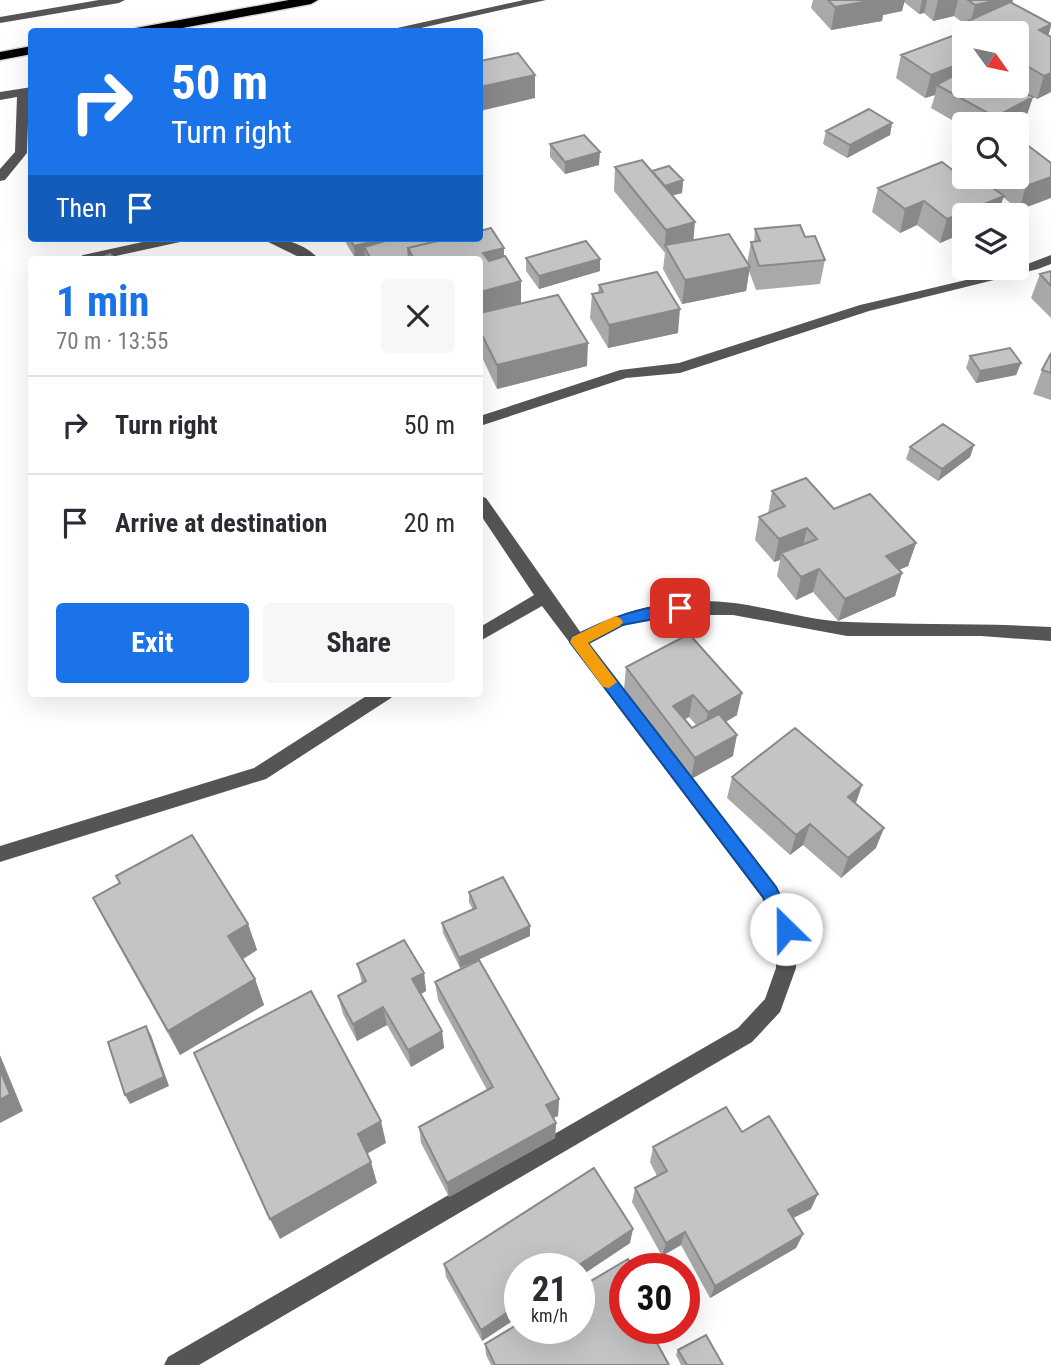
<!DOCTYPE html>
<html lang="en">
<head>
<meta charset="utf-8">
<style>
  body { margin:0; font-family:"Roboto Condensed",sans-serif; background:#f7f7f7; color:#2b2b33; height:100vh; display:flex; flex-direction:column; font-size:26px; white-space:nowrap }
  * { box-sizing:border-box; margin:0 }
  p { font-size:23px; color:#7c7c81 }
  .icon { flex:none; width:38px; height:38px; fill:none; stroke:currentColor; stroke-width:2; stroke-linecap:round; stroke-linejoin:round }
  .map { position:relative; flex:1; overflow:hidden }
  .sheet { position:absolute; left:28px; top:256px; width:455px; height:441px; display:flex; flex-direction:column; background:#fff; border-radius:7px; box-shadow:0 7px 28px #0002 }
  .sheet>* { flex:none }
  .hud { position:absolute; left:28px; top:28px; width:455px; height:214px; border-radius:7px; box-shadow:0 7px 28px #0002; background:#1a73e8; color:#fff; overflow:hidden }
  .needle { width:46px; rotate:123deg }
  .controls { position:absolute; left:952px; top:21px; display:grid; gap:14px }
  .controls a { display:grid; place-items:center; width:77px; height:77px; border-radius:7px; background:#fff; box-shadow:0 7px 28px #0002; font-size:35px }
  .speed { position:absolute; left:504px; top:1253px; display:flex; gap:14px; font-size:35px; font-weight:700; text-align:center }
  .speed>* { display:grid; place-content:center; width:91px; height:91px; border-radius:50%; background:#fff; box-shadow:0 7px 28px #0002; line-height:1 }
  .speed small { font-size:18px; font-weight:400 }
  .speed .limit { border:10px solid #d22; background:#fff; color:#111 }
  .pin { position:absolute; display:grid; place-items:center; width:60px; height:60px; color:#fff; margin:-30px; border-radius:14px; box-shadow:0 4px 10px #0006 }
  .me { position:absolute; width:77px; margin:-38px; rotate:337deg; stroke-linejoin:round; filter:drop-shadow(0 0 5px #0008) }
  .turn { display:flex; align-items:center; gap:24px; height:147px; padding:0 28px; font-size:32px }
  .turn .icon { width:91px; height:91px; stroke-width:2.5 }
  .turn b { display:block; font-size:49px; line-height:60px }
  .then { display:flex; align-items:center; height:66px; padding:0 28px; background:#0003; gap:14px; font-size:26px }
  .round { display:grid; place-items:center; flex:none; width:74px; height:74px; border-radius:7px; background:#f7f7f7 }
  .headline { display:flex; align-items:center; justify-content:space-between; height:119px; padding:0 28px }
  h1 { font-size:42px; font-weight:700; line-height:52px; color:#1a73e8 }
  .button { display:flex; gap:14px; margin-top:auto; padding:14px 28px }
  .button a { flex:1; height:80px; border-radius:7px; background:#1a73e8; color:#fff; font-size:28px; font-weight:700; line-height:80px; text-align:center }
  .button a+a { background:#f7f7f7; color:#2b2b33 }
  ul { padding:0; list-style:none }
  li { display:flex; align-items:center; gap:21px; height:98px; padding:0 28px; border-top:2px solid #e1e1e2 }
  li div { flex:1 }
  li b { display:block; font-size:26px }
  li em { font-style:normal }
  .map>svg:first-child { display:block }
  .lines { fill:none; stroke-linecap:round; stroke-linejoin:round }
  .highway-casing { stroke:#dbdbdb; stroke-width:3 }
  .minor { fill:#555; fill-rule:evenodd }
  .highway { fill:#000; fill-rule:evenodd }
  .wall { fill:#a9a9a9; fill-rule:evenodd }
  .shaded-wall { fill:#898989 }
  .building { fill:#c4c4c4; stroke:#898989; stroke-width:2 }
  .route { fill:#1a73e8; stroke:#114b97; stroke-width:2 }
  .slow { fill:#f59e0b }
</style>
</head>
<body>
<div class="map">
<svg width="1051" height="1365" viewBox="0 0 1051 1365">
  <rect width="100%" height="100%" fill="#fff"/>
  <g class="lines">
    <g class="highway-casing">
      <path id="highway" d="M289 0H318L311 4 161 32H130L136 28Z
        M32 46V54L0 60V52Z"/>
    </g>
    <path class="minor" d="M99 0H125L119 3 0 23V17Z
      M524 0H546L403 32H379Z
      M32 87V95H29L27 153 5 180 0 181V169L15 152 17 97 0 100V92Z
      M161 238H187L180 242 102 259H76L83 255Z
      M260 238C282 238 303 242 319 259H303Z
      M1051 255V264L1038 269 869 311 680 373 626 378 480 426V416L620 370 679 363 860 305 1017 268Z
      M480 496 486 498 581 633C628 607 680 596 734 603 773 608 810 621 849 622 917 625 984 623 1051 627V641L981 636H847L733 615H680L643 619 623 626 589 644 777 887 796 929V968L780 1012 752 1042 199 1365H164L168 1357 738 1028 765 999 776 968V929L763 899 542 606 480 641V627L534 595 480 514Z
      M371 693H394L391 698 266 779 0 862V846L254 768Z"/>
    <use href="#highway" class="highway"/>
  </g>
  <path class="wall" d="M813 0H1013L1012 3 1051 26 1048 35 1051 92 1037 99 1014 86H1017V33H964V86L1025 121 1017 125V124H964V127L931 108 935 95 925 98 896 78 901 55 954 37 957 26 963 23 954 16 933 21 924 13 919 14 904 2 902 11 883 15 882 21 831 30 811 8Z
    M892 123 890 135 847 158 823 144 826 131Z
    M550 144 599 165 565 174 550 157Z
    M1051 163 1019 210 1003 197 997 215 940 243 917 225 900 233 872 212 878 188 963 178 979 177H1017Z
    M615 167 652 171 683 180 682 193 673 195 693 240 747 264 751 242H754L755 229 805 237 825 260 820 284 756 290 749 271 746 291 682 304 663 269 665 253 614 191Z
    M346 238H379L380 242 504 248V257L521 281V303L587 366 497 389 480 353V259H365V256L355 258 346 243Z
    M526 258 600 259V271L539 289 526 271Z
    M1051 271V318L1031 298 1040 274Z
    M599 285 678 333 608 348 590 318 592 294 598 293Z
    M1051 353V400L1033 394 1042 370Z
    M970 356 1021 363 1016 375 976 383 966 368Z
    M974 445 970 457 938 481 906 459 910 447Z
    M772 491 834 509 916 543 908 566 899 570 902 573 895 596 838 621 813 592 796 600 777 576 780 560 774 562 755 540 759 517 768 514Z
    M689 634 737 715 726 722 733 756 691 779 624 689 626 667ZM689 717 697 726 692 728 685 719Z
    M732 777 862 785 856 803 876 848 841 878 803 845 790 855 727 798Z
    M469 892 530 926V936L460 968 443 933 442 923 473 910 469 902Z
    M93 898 248 924 257 950 243 959 255 979 264 1005 180 1055 107 925Z
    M357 964 424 973 426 991 421 994 442 1031 444 1048 411 1067 387 1025 357 1041 343 1014 338 996 362 983Z
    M435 982 559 1099 558 1116 553 1118 556 1123 555 1138 449 1197 421 1143 419 1127 487 1090 438 1000Z
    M742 1132 811 1209 793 1218 803 1234 796 1248 710 1298 681 1245 662 1256 632 1202 635 1188 657 1176 650 1162 653 1147Z
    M630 1243 579 1277V1269H520V1316L482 1341 446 1277 444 1264Z
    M625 1328H665L662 1337 656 1341 669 1365H491L486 1355 485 1344Z
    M678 1350 723 1365H681L676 1355Z"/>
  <path class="shaded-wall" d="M874 0H905L902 11 883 15 882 21 831 30 835 7Z
    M922 0H927L924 13 919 14Z
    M938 0H958L954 16 933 21Z
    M996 0H1013L1007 19 969 29 975 5Z
    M1051 25V26L1045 47 1039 30Z
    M964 62V83L937 85 935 95 925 98 931 75Z
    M1051 73V92L1037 99 1044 76Z
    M535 75V98L480 111V87Z
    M1033 97 1025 121 1017 125V124H993L995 117Z
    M892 123 890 135 847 158 850 145Z
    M600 152 599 165 565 174V162Z
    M1051 177V198L1019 210 1026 186Z
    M683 180 682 193 660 199 661 187Z
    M1004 196 997 215H964V233L940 243 947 219Z
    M924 201 917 225 900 233 905 209Z
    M695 222 693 245H665L664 253 666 230Z
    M380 240 381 252 364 247 365 256 355 258 354 246Z
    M504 248V272L484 277 483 253Z
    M600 259V271L539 289V276Z
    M750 267 746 291 682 304 685 280Z
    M521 281V305L480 316V292Z
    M680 309 678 333 608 348 609 325Z
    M588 343 587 366 497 389V365Z
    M1021 363 1016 375 976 383 980 371Z
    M974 445 970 457 938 481 942 469Z
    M807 528 802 551 781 553 780 560 774 562 779 539Z
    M916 543 908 566 879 578 886 556Z
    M819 569 813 592 796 600 801 577Z
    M902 573 895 596 838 621 845 599Z
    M742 693 737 715 704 734 708 712Z
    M693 695 689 717 671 727 673 706Z
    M737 735 733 756 691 779 695 758Z
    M862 785 855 805 848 797Z
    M810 824 803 845 790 855 796 835Z
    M884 828 876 848 841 878 848 858Z
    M248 924 257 950 238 962 228 936Z
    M530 926V936L460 968 459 958Z
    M424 973 426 991 414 998 412 979Z
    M255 979 264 1005 180 1055 168 1031Z
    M383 1007 387 1025 357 1041 353 1024Z
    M146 1026 151 1035 169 1086 130 1104 125 1095Z
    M442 1031 444 1048 411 1067 408 1050Z
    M0 1055 23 1111 0 1123Z
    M559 1099 558 1116 546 1121V1105Z
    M381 1121 386 1143 363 1156 358 1134Z
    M556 1123 555 1138 449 1197 447 1183Z
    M371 1162 377 1183 280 1239 270 1219Z
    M818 1194 811 1209 781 1224 788 1210Z
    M633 1229 630 1243 579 1277V1269H573Z
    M685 1232 681 1245 662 1256 666 1243Z
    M803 1234 796 1248 710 1298 715 1286Z
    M520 1304V1316L482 1341 481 1330Z
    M662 1328H665L662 1337 648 1345 652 1334Z"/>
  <path class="building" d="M828 0H874L835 7Z
    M968 0H998L975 5Z
    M1010 2 1051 24 1039 30 1051 37V73L1044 76 1017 60V33H970L957 26Z
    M952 36 964 44V62L931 75 901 55Z
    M518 53 535 75 480 87V61Z
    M964 70V86H1012L1033 97 995 117 937 85Z
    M869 109 892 123 850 145 826 131Z
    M584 135 600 152 565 162 550 144Z
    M1022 141 1051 163V177L1026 186 1014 177H1017V143Z
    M642 160 695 222 666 230 615 167Z
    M942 162 963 178 966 177H977L1004 196 947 219 924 201 905 209 878 188Z
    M669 166 683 180 665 186 652 171Z
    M800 225 805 237 815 236 825 260 759 266 751 242 760 241 755 229Z
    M491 228 504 248 483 253 489 261 505 256 521 281 480 292V259H414L408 248 450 238H480V231Z
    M729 234 750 267 685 280 665 245Z
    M349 238H379L380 240 354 246Z
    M396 238H450L408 248 409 258 405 259H371L364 247Z
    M586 241 600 259 539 276 526 258Z
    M110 254 116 259H99Z
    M1051 271V286L1040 274Z
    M657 272 680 309 609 325 592 294 603 292 599 285Z
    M558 295 588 343 497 365 480 331V313Z
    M1010 348 1021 363 980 371 970 356Z
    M1051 353V373L1042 370Z
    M943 424 974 445 942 469 910 447Z
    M806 478 834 509 870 494 916 543 886 556 902 573 845 599 819 569 801 577 781 553 817 539 807 528 779 539 759 517 785 506 772 491Z
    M689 634 742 693 708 712 693 695 673 706 692 728 719 714 737 735 695 758 626 667Z
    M795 728 862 785 848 797 884 828 848 858 810 824 796 835 732 777Z
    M192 835 248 924 228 936 255 979 168 1031 93 898 120 883 116 876Z
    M503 877 530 926 459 958 442 923 476 908 469 892Z
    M404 940 424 973 412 979 442 1031 408 1050 383 1007 353 1024 338 996 366 981 357 964Z
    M479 960 559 1099 546 1105 556 1123 447 1183 419 1127 493 1087 435 982Z
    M311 991 381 1121 358 1134 371 1162 270 1219 194 1053Z
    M146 1026 164 1077 125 1095 108 1042Z
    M0 1070 10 1094 0 1100Z
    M726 1107 742 1132 769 1116 818 1194 788 1210 803 1234 715 1286 685 1232 666 1243 635 1188 667 1171 653 1147Z
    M594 1168 633 1229 573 1269H520V1304L481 1330 444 1264Z
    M628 1259 634 1269H625V1328H662L652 1334 669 1365H495L485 1344 520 1323V1328H579V1288Z
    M706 1335 723 1365H687L678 1350Z"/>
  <path class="route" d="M680 603 688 608 686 613 622 625 588 643 776 887 795 929 792 935 786 937 779 935 763 897 570 642 572 637C612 617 636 608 680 603Z"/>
  <path class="slow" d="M615 616 620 618 623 622 620 626 588 643 617 682 609 688 603 687 570 642 572 637Z"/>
</svg>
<div class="controls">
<a><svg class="needle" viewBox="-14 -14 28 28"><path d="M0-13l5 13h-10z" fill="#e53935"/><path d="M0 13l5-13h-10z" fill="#7c7c81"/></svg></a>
<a><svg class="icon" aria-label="search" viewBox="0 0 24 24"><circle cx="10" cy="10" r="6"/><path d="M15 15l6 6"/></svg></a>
<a><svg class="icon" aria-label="layers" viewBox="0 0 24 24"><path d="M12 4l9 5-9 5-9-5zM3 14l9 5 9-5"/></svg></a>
</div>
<div class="speed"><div>21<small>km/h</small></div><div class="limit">30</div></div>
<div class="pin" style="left:680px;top:608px;background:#d93025"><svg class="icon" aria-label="arrive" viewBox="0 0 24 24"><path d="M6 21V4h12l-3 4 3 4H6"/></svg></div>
<svg class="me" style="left:786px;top:929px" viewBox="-20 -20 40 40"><circle r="19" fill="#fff"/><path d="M0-13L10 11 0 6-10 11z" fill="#1a73e8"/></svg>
<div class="hud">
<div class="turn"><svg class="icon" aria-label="right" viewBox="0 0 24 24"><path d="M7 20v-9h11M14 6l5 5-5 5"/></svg><div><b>50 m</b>Turn right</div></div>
<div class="then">Then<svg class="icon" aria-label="arrive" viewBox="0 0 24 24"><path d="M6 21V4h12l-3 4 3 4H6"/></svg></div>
</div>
<section class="sheet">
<div class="headline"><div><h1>1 min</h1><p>70 m · 13:55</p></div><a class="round"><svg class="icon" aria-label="close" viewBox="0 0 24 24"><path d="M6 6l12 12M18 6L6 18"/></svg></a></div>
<ul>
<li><svg class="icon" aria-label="right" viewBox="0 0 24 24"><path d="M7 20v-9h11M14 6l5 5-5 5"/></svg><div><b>Turn right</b></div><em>50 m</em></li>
<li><svg class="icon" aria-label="arrive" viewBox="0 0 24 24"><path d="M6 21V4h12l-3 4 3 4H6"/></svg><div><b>Arrive at destination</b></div><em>20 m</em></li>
</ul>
<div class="button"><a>Exit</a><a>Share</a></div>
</section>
</div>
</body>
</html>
